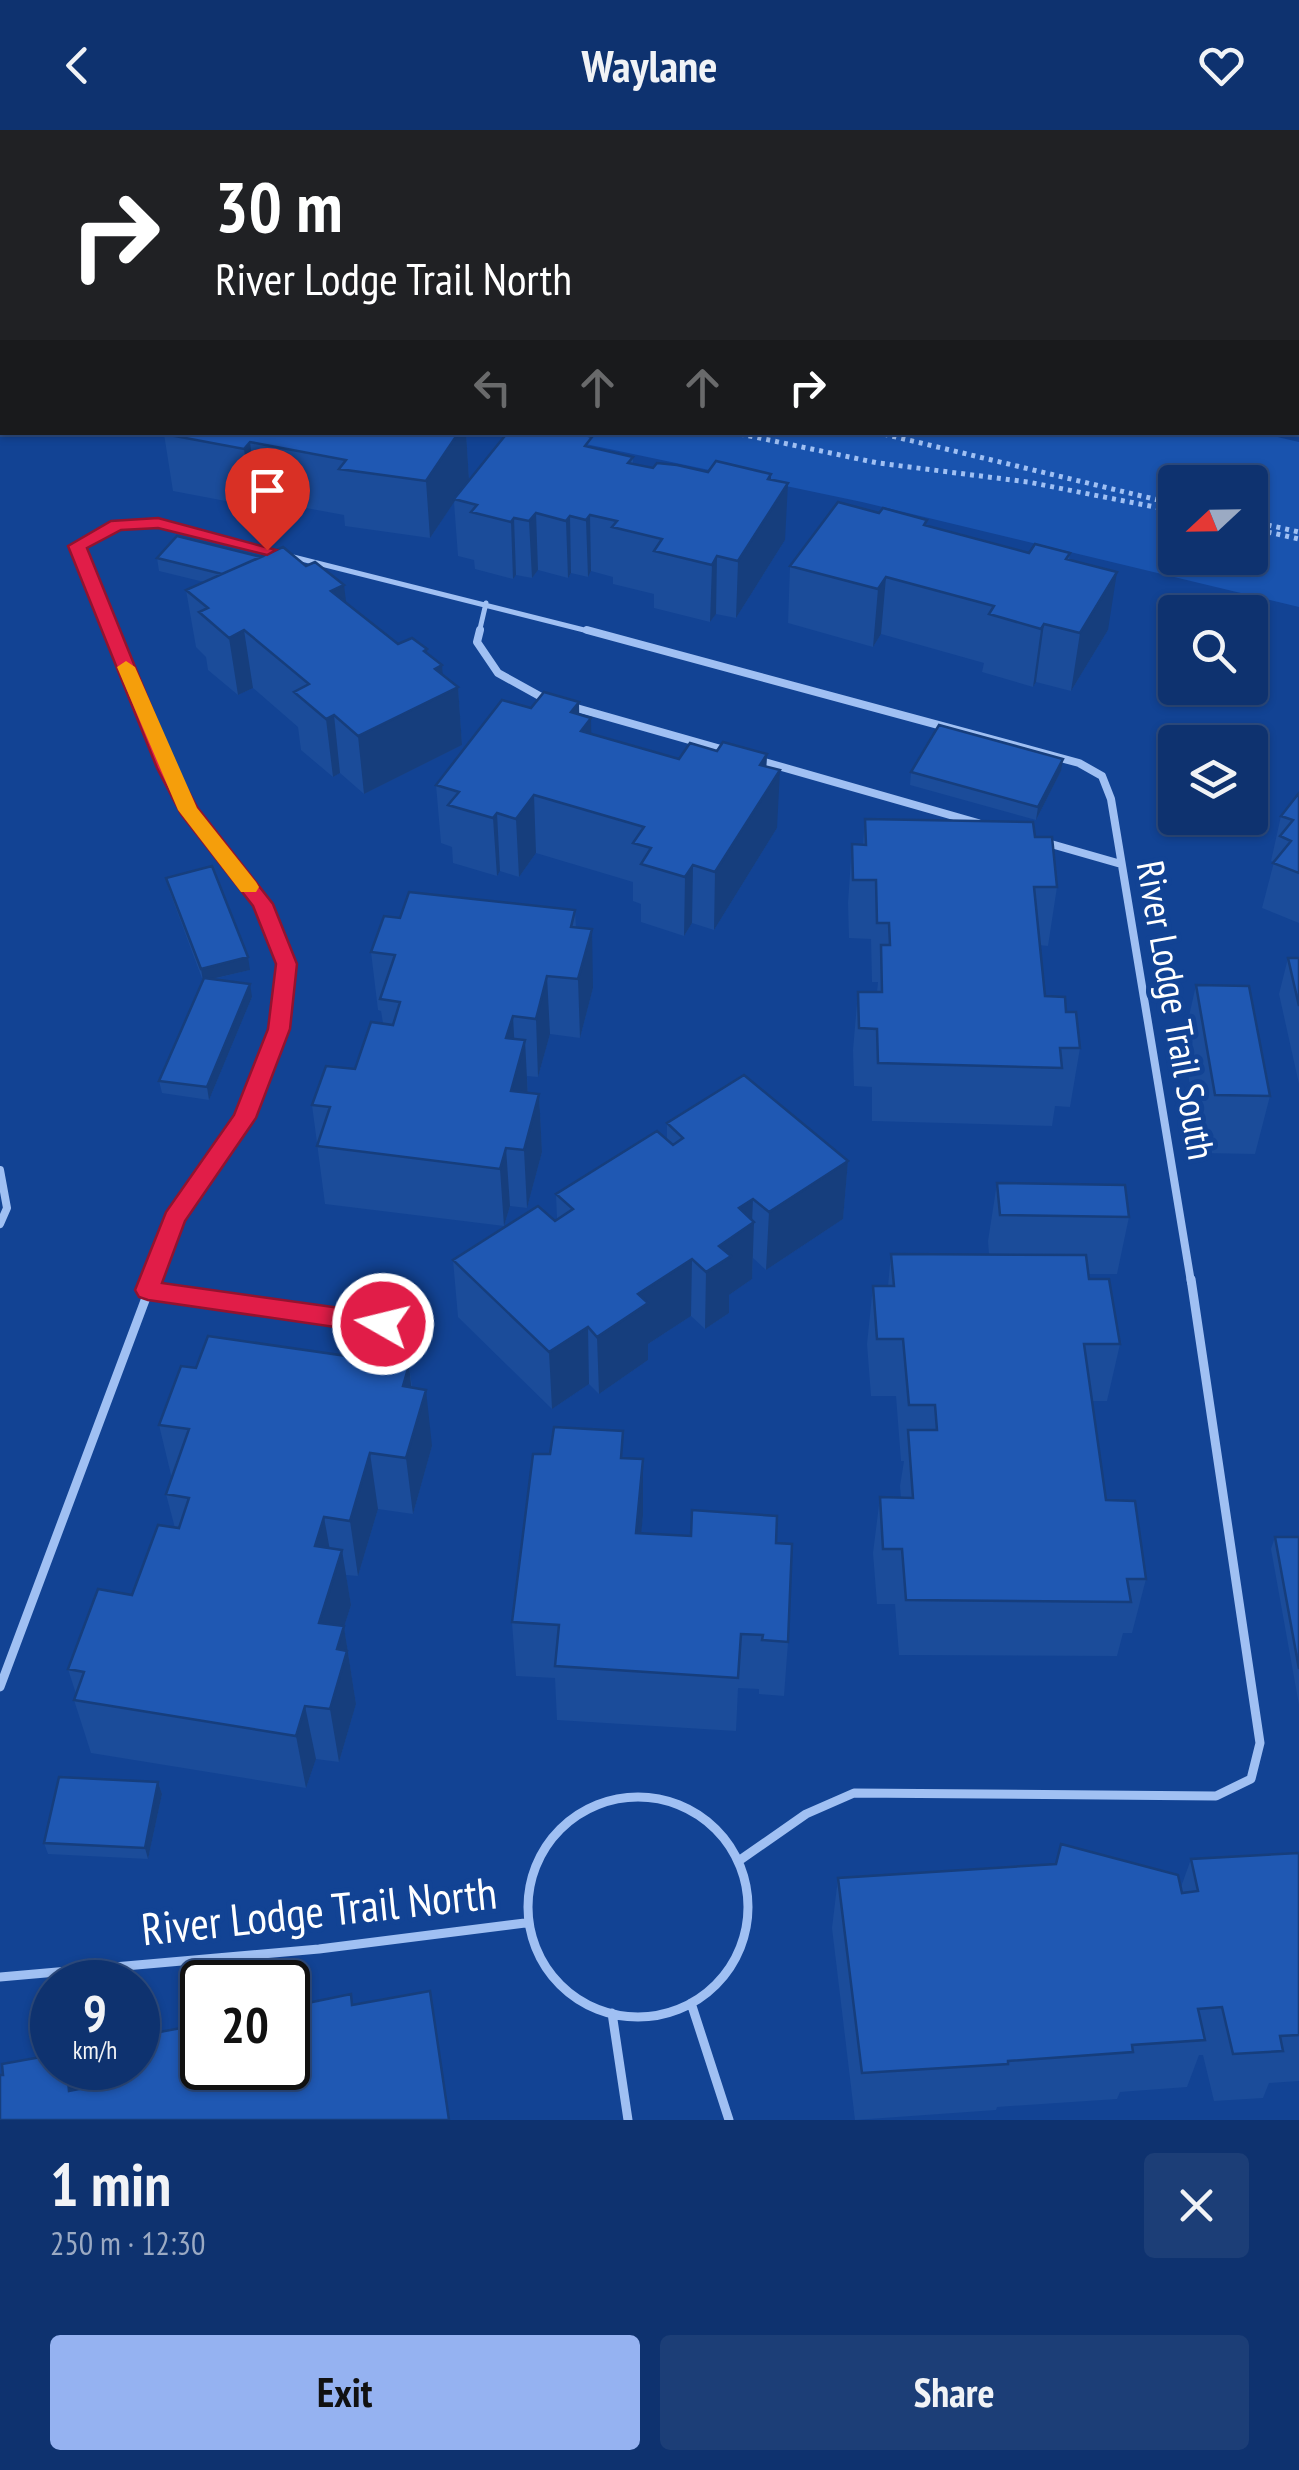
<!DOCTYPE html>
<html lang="en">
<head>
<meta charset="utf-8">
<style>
  body { margin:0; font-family:"PT Sans Narrow",sans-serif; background:#1c3e77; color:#f1f3f6; height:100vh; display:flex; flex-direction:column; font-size:38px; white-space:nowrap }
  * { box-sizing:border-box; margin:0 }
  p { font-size:32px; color:#9baac3 }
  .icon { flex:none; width:55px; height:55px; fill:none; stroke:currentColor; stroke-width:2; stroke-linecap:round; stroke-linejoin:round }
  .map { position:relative; height:1990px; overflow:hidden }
  .drawer { display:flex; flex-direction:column; background:#0e326f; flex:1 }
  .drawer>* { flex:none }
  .guide { position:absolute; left:0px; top:0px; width:1300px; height:305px; box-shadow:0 2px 8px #0004,0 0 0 2px #2e4d82; background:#202124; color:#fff; overflow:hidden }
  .needle { width:65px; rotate:248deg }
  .buttons { position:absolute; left:1158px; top:335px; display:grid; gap:20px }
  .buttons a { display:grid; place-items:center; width:110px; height:110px; border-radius:10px; background:#0e326f; box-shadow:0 2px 8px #0004,0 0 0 2px #2e4d82; font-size:50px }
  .speed { position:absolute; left:30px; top:1830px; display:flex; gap:20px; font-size:50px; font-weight:700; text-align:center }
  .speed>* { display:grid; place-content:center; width:130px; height:130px; border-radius:50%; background:#0e326f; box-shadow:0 2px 8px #0004,0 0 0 2px #2e4d82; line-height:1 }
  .speed small { font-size:25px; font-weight:400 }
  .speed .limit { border:5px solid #111; border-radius:15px; background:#fff; color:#111 }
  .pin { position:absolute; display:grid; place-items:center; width:85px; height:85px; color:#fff; margin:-102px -42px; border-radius:50% 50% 50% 0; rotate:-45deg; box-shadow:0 0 10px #0007 }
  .pin .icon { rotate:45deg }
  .me { position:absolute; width:110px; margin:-55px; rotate:278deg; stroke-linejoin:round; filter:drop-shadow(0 0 8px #0008) }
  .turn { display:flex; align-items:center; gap:35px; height:210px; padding:0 50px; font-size:45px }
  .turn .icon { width:130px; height:130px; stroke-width:2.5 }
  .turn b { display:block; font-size:70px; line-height:85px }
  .lanes { display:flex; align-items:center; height:95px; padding:0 50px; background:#0003; justify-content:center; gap:50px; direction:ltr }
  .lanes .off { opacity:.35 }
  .round { display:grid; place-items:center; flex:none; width:105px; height:105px; border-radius:10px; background:#1c3e77 }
  .headline { display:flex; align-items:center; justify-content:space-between; height:170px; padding:0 50px }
  h1 { font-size:60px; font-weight:600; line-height:75px }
  .action { display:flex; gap:20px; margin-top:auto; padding:20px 50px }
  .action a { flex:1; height:115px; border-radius:10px; background:#95b2f1; color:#111; font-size:40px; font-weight:600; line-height:115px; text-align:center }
  .action a+a { background:#1c3e77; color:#f1f3f6 }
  header { display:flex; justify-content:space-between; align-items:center; height:130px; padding:0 50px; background:#0e326f; font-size:45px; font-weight:600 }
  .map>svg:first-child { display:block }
  .green { fill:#1953ae; fill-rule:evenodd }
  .water { fill:#0b3070; stroke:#91baf6; stroke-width:2.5 }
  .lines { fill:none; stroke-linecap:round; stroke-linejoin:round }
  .path { stroke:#a0c0f3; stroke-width:5; stroke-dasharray:4 5; stroke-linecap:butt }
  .lane-far2 { stroke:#a0c0f3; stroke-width:5 }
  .lane-far1 { stroke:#a0c0f3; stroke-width:8 }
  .lane { stroke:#a0c0f3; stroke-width:9 }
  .wall { fill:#1b4c9a }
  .shaded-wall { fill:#163e7d }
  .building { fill:#1f58b3; stroke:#163e7d; stroke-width:2.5 }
  .route { fill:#e11d48; stroke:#92132f; stroke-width:2.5 }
  .slow { fill:#f59e0b }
  .labels { text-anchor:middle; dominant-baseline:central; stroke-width:10; stroke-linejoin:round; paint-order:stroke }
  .street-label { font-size:38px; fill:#fff; stroke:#124394 }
  .near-street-label { font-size:45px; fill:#fff; stroke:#124394 }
</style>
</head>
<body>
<header><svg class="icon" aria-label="back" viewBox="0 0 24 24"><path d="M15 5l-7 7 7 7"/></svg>Waylane<svg class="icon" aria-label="heart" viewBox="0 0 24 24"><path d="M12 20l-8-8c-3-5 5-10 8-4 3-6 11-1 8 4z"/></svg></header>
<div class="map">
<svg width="1299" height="1990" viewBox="0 0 1299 1990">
  <rect width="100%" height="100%" fill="#124394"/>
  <path class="green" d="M533 303H1261L1299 312V477L862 372ZM1175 352H1250V428H1175Z"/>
  <path class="water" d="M0 0H358L379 2H2V79Z"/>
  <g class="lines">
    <path class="path" d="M671 0 683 2
      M731 302 878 333 1028 352 1175 381
      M875 302 1175 374
      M1250 391 1299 402
      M1250 398 1299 409"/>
    <path class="lane-far2" d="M112 503 77 416 118 395 158 393 596 503
      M479 503 486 473"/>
    <path class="lane-far1" d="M111 500 188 680 263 774 286 835 279 899 245 988 175 1089 152 1152
      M480 500 477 512 498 543 545 569
      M587 500 1079 633 1102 646 1111 669 1191 1152
      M573 577 728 621
      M761 631 978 693
      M1044 712 1121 734
      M0 1040 7 1078 0 1094"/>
    <path class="lane" d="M148 1161 383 1194
      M0 1557 153 1149
      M528 1777a110 110 0 1 1 220 0a110 110 0 1 1-220 0Z
      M740 1730 806 1684 854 1663 1216 1666 1251 1649 1260 1613 1191 1149
      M0 1847 319 1819 525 1793
      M691 1873 729 1990
      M612 1883 628 1990"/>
  </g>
  <path class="wall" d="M166 302H466L469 350 592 317 633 327V334L653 338 771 344V349L785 410 736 488 716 484 710 492 654 478V464L613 454V447L591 441 588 447 571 443 568 448 538 440 532 448 516 445 513 449 475 439 474 430 458 426 454 372 430 408 345 396 344 385 257 369 252 376 173 361 164 304Z
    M926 396 1029 423H1070L1069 430 1108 500 1071 561 1036 552 1033 557 982 542 984 533 881 504 873 517 788 493 790 436Z
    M157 428 346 473 398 514 427 519V523L442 545 458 557 462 615 364 664 340 643 333 647 301 620 298 597 253 558 238 565 208 540 206 527 196 517 186 460 204 452 159 441Z
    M531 578 579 584 591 604 679 629 717 621 767 624 766 636 777 698 714 800 692 793 684 806 641 792V774L633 771V752L536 723 519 747 500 741 497 746 453 733 452 717 441 713 436 655Z
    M1061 641 1036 690 910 655 911 642Z
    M1299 663V793L1262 778 1274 732 1271 731 1281 686Z
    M865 689 1035 707 1057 757 1048 816 1039 815 1045 866 1066 882 1080 918 1070 977 1055 976 1052 996 872 991V957L854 956 853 920 858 862H877L878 852H872L871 809 849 808 848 773 852 714 863 715Z
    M166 748 250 840 213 849 252 867 209 970 162 963 159 951 203 851 169 760Z
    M575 780 576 798 593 858 580 908 550 904 538 947 527 946 528 963 539 964 542 1022 527 1078 510 1076 504 1096 325 1074 312 975 355 939 383 893 381 881 378 880 371 822 400 788Z
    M1288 828H1299V954L1279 864Z
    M1196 855 1270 966 1255 1024 1201 1023 1183 913Z
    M667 993 848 1031 843 1089 766 1140 753 1128 752 1149 729 1165V1183L705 1199 691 1186 648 1214V1230L599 1264 589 1254 552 1279 458 1187 453 1130 557 1089 556 1064 667 1010Z
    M997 1053 1129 1087 1117 1144H1088L1120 1214 1107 1271H1092L1106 1370 1146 1449 1132 1503H1123L1117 1526 899 1525 895 1474H877L873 1423 880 1367 901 1368 900 1356 904 1331H901L896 1266H871L867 1214 873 1156H888L891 1124 989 1125 988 1111Z
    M409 1235 412 1257 432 1316 413 1384 378 1379 358 1446 346 1445 351 1475 344 1497 356 1574 339 1632 316 1629 306 1658 91 1623 74 1570 76 1564 68 1539 132 1465 175 1398 166 1364 172 1349 159 1295 196 1238Z
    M624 1328 643 1385 641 1403 776 1413 788 1512 784 1566 759 1564V1559L738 1558 736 1601 557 1590 555 1548 516 1546 512 1492Z
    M1275 1407H1299V1575L1271 1419Z
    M158 1652 162 1664 148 1729 48 1724 44 1713Z
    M1299 1723V1951L1269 1953 1263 1968 1214 1971 1203 1925H1199L1187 1957 1120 1962 1117 1969 997 1977 996 1980 855 1990 832 1798 838 1748 1181 1757 1191 1729Z"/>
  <path class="shaded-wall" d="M459 302H466L469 350 430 408 426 351Z
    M250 312 257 369 252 376 244 319Z
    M771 344 770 381 788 353 785 410 736 488 738 431Z
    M536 383 538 440 532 448 529 391Z
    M590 385 591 441 588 447 586 390Z
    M570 386 571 443 568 448 566 391Z
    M514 388 516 445 513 449 511 392Z
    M717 426 716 484 710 492 712 435Z
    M1117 442 1108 500 1071 561 1080 503Z
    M886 447 881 504 873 517 878 459Z
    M344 455 351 513 331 461Z
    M1044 494 1036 552 1033 557 1041 499Z
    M244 500 253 558 238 565 229 508Z
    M427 519 431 570 435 539 442 535 444 564 458 557 462 615 364 664 358 606 424 521Z
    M579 572 580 630 571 582Z
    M334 585 340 643 333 647 326 589Z
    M591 588 592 646 581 601Z
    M767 624 765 662 780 640 777 698 714 800 715 742 760 635Z
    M1063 629 1061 641 1036 690 1038 677Z
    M534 665 536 723 519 747 516 689Z
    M497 683 500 741 497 746 493 688Z
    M693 735 692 793 684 806 685 747Z
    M592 799 593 858 580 908 578 849Z
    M248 827 250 840 203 851 201 839Z
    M547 846 550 904 538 947 536 889Z
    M250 854 252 867 209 970 207 957Z
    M513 886 516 943 525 910 528 968 514 1019 506 908Z
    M539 964 542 1022 527 1078 524 1020Z
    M506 1018 510 1076 504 1096 500 1039Z
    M848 1031 843 1089 766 1140 769 1082Z
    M753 1069 752 1093 754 1092 752 1149 729 1165V1183L705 1199 706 1142 739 1078Z
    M692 1129 691 1186 648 1214V1230L599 1264 597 1207 638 1164Z
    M588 1197 589 1254 552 1279 549 1222Z
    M409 1235 415 1292 403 1256Z
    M426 1260 432 1316 413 1384 406 1328Z
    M370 1323 378 1379 358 1446 350 1391Z
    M643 1329V1385L636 1458V1403Z
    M324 1387 334 1443 315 1416Z
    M342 1420 351 1475 344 1497 356 1574 339 1632 330 1579 319 1493Z
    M305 1576 316 1629 306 1658 296 1606Z
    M158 1652 162 1664 148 1729 145 1718Z
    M67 1938H72L86 1970 69 1961Z"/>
  <path class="building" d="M166 302H459L426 351 339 339 346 330 250 312 244 319 164 304Z
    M508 302H576L592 307 585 316 633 327 628 333 653 338 657 333 677 335 708 342 716 331 771 344 768 349 788 353 738 431 717 426 712 435 654 421 662 409 612 397 617 391 590 385 586 390 570 386 566 391 536 383 529 391 514 388 511 392 471 382 477 375 454 369Z
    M838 372 879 383 883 378 927 390 924 395 1029 423 1035 414 1070 423 1066 429 1117 442 1080 503 1044 494 1041 499 989 484 994 476 886 447 878 459 790 436Z
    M177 406 261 427 222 444 157 428Z
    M283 417 306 436 315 432 344 455 331 461 398 514 412 508 427 519 424 521 442 535 435 539 458 557 358 606 334 585 326 589 294 562 309 554 244 500 229 508 199 482 208 478 186 460Z
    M544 562 579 572 571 582 591 588 581 601 679 629 690 613 717 621 723 612 767 624 760 635 780 640 715 742 693 735 685 747 641 734 651 718 633 713 644 697 534 665 516 689 497 683 493 688 448 675 459 662 436 655 502 570 531 578Z
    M939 595 1063 629 1038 677 911 642Z
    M1299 663V743L1273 733 1291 711 1280 706 1293 690 1281 686Z
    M865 689 1033 692 1035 707H1052L1057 757H1034L1045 866 1065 867 1066 882H1076L1080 918H1060L1062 938 878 933 877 899 859 898 858 862H882L881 815H890L889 793H877L876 750H853L852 714 866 715Z
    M212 736 248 827 201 839 166 748Z
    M409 762 575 780 571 797 592 799 578 849 547 846 536 889 513 886 506 908 525 910 511 961 539 964 524 1020 506 1018 500 1039 317 1016 330 977 312 975 326 936 355 939 371 892 393 895 400 872 380 869 395 825 371 822 384 786 400 788Z
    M1288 828H1299V876Z
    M204 848 250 854 207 957 159 951Z
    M1196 855 1249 856 1270 966 1215 965Z
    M744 945 848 1031 769 1082 753 1069 739 1078 754 1092 719 1116 731 1126 706 1142 692 1129 638 1164 648 1173 597 1207 588 1197 549 1222 453 1130 538 1076 555 1091 573 1079 556 1064 657 1001 673 1015 683 1008 667 993Z
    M997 1053 1125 1055 1129 1087 1000 1085Z
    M891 1124 1086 1125 1089 1149H1109L1120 1214H1084L1106 1370 1135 1371 1146 1449H1127L1131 1472 906 1470 902 1419H883L880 1367 913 1368 908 1300H937L935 1275H909L903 1209H877L873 1156H894Z
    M208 1206 409 1235 403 1256 426 1260 406 1328 370 1323 350 1391 324 1387 315 1416 342 1420 319 1493 344 1496 337 1519 347 1521 330 1579 305 1576 296 1606 74 1570 84 1542 68 1539 98 1459 132 1465 158 1395 179 1398 189 1368 166 1364 189 1299 159 1295 181 1236 196 1238Z
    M554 1297 623 1301 621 1328 643 1329 636 1403 691 1406 692 1380 777 1386 776 1413 792 1414 788 1512 762 1510 763 1505 741 1504 738 1548 555 1536 559 1495 512 1492 533 1324H550Z
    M1275 1407H1299V1539Z
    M59 1647 158 1652 145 1718 44 1713Z
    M1061 1714 1178 1745 1182 1763 1198 1761 1191 1729 1299 1723V1905L1280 1906 1283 1921 1233 1924 1222 1877 1198 1879 1205 1910 1132 1915 1133 1922 1008 1931V1934L862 1943 838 1748 1056 1734Z
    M430 1861 449 1990H0V1945H3L2 1934 52 1925V1938H67L69 1961 89 1957 88 1938H138V1918L149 1915V1904L197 1895 198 1908 202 1907V1938H288V1917L298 1915 293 1876 351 1864 352 1875Z"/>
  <path class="route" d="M158 388 276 420 267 425 158 398 121 400 87 418 176 638 197 677 273 774 297 834 290 899 256 988 185 1091 162 1153 383 1184 391 1187 395 1194 391 1201 383 1204 148 1170 139 1167 135 1160 166 1082 234 985 268 899 276 834 253 776 181 684 157 638 68 416 111 391Z"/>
  <path class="slow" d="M126 531 135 537 197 678 256 752 259 757 256 762H241L178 680 117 537Z"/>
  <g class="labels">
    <g class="street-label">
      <text transform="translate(1177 880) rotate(80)">River Lodge Trail South</text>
    </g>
    <g class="near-street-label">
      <text transform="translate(319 1780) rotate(-6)">River Lodge Trail North</text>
    </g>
  </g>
</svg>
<div class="buttons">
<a><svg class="needle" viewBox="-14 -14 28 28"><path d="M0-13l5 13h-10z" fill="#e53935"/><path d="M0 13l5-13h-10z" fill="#9baac3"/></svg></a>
<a><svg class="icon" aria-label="search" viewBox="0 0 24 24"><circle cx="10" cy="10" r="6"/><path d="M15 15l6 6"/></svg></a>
<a><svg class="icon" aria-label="layers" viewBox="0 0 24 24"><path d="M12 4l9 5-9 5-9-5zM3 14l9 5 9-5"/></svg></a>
</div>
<div class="speed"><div>9<small>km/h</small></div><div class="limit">20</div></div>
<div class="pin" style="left:267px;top:420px;background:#d93025"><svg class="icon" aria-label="arrive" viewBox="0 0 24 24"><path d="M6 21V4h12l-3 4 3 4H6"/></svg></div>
<svg class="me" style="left:383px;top:1194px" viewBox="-20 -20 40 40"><circle r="17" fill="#e11d48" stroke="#fff" stroke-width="3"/><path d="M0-11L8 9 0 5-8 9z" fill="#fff"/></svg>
<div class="guide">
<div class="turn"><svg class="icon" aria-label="right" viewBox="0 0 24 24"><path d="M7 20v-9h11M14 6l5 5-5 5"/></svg><div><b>30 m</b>River Lodge Trail North</div></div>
<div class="lanes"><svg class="icon off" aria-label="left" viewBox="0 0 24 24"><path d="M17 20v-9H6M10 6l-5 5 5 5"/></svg><svg class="icon off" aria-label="ahead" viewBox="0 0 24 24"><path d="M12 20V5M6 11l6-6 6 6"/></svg><svg class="icon off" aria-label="ahead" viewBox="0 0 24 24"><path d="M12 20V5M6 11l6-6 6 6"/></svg><svg class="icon" aria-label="right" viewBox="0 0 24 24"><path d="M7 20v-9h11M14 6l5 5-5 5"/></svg></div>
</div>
</div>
<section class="drawer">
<div class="headline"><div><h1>1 min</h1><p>250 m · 12:30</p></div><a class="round"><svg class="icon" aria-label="close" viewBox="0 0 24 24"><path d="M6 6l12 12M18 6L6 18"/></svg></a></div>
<div class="action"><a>Exit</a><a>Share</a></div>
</section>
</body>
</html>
